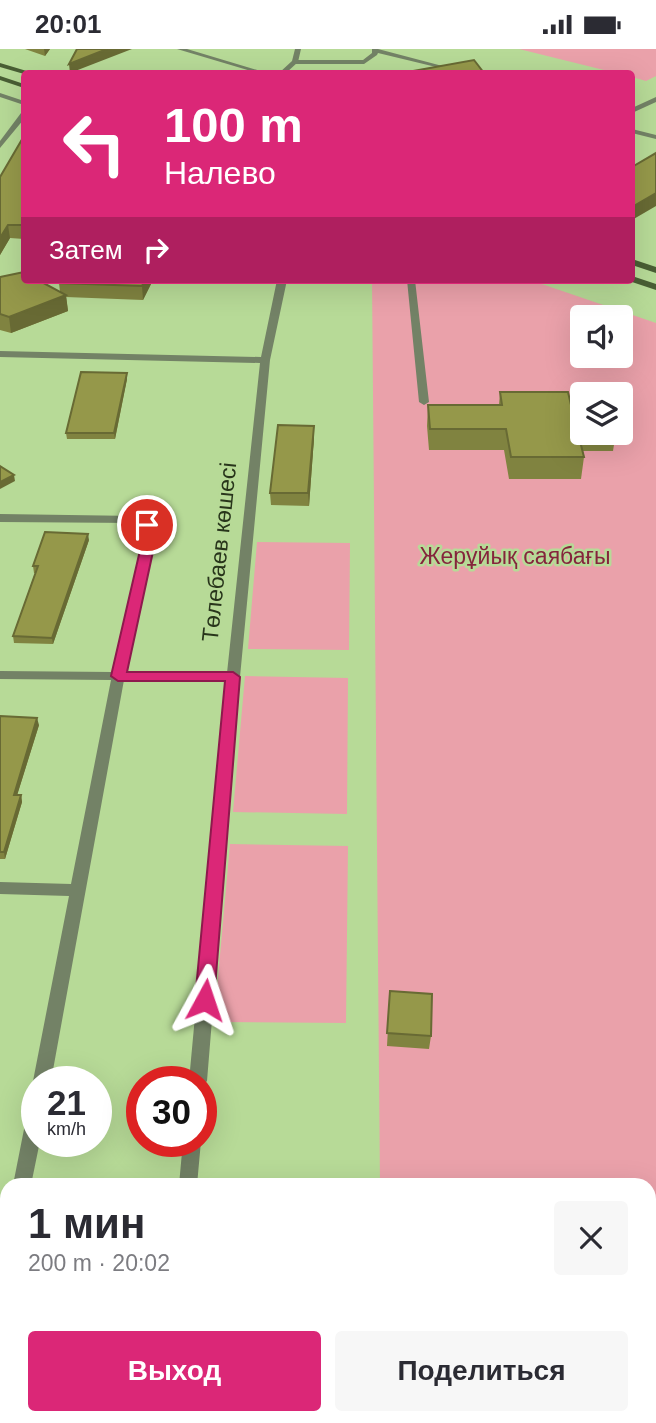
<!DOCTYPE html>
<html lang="ru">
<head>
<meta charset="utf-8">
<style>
  body { margin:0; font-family:Arial,sans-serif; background:#f7f7f7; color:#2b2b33; height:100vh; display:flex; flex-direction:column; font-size:26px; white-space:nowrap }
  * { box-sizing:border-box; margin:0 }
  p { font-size:23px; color:#7c7c81 }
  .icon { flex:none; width:38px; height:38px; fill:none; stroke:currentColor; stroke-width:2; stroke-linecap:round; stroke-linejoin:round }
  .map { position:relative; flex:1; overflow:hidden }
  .drawer { position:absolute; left:0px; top:1129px; width:656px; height:247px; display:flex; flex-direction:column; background:#fff; border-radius:21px 21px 0 0; box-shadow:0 7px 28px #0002 }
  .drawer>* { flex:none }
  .guide { position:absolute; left:21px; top:21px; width:614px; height:214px; border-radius:7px; box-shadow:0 7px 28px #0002; background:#db2777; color:#fff; overflow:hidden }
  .fabs { position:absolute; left:570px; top:256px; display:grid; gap:14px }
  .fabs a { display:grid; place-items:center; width:63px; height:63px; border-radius:7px; background:#fff; box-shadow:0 7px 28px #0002; font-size:35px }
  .speed { position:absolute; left:21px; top:1017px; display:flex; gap:14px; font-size:35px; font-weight:700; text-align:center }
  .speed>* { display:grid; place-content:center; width:91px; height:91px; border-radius:50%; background:#fff; box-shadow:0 7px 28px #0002; line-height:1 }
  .speed small { font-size:18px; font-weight:400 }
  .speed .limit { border:10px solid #d22; background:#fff; color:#111 }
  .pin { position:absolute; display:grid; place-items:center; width:60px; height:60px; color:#fff; margin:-30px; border:4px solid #fff; border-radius:50%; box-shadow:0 2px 7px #0007 }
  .me { position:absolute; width:77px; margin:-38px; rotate:5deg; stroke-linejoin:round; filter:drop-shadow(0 0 5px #0008) }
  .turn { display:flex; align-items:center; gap:24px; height:147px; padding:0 28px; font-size:32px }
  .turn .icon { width:91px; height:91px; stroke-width:2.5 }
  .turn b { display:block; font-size:49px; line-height:60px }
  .then { display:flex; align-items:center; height:66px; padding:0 28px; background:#0003; gap:14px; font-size:26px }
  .round { display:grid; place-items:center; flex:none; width:74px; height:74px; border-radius:7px; background:#f7f7f7 }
  .overview { display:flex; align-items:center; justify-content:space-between; height:119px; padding:0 28px }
  h1 { font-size:42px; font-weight:700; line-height:52px }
  .primary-button { display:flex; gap:14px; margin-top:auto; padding:14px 28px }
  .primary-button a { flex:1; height:80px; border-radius:7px; background:#db2777; color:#fff; font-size:28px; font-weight:700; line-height:80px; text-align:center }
  .primary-button a+a { background:#f7f7f7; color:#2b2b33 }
  .status { display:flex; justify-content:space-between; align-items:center; height:49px; padding:0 35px; background:#fff; direction:ltr }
  .status svg { height:19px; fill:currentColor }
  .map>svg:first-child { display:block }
  .green { fill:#eaa1aa; fill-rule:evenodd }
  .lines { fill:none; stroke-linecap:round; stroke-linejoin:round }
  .service { fill:#738266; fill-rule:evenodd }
  .minor { fill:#738266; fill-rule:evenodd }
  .tertiary { fill:#738266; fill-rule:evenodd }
  .secondary { fill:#495e34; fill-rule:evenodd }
  .wall { fill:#808340 }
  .shaded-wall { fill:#686a34 }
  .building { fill:#95984a; stroke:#686a34; stroke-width:2 }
  .route { fill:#db2777; stroke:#8e194d; stroke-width:2 }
  .labels { text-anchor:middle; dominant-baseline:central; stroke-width:5; stroke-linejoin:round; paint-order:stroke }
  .street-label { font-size:23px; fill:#28351b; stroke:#b7da97 }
  .park-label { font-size:23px; fill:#85243c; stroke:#b7da97 }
</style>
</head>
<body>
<div class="status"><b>20:01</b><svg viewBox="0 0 49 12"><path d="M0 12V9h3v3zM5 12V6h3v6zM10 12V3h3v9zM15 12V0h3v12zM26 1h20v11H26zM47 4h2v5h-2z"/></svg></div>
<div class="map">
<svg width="656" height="1374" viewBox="0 0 656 1374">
  <rect width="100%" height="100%" fill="#b7da97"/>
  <path class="green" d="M519 0H656V27L646 32 632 28V24H616Z
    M372 231H530L656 274V1374H382V1368H649V1136H380ZM583 268H621V306H583ZM583 345H621V383H583Z
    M257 493 350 494 349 601 248 600Z
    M245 627 348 629 347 765 233 763Z
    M230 795 348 797 346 974 214 973Z"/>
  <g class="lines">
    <path class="service" d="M372 0H378L469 24H461L378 4 377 6 364 15H295L292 13 295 11H363L372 4Z
      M407 231H415L429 353 424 356 419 353Z"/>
    <path class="minor" d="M177 0H187L267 24H258Z
      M0 44 24 52V56L0 48Z
      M21 64H24V70L0 99V92Z
      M632 80 656 86V90L632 84Z
      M277 231H287L270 311 240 628 207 1032 201 1038V1032H189L226 632 124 631 51 1032H37V1038L33 1032 69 847 0 845V833L71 835 111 631 0 630V622L112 623 145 484 142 478 135 474 0 473V465L137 467 151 474 157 484 126 623 227 624 260 314 0 308V302L261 308Z
      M37 1052V1092H40L31 1136H13L28 1060 31 1055Z
      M183 1092H201L197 1136H179Z
      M7 1207V1260L0 1263V1210Z
      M157 1368H179V1374H157Z"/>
    <path class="tertiary" d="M295 0H301L298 13 286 24H279L292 12Z
      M656 48V53L632 64V59Z"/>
    <path class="secondary" d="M0 14 30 23 31 24 24 25 0 18Z
      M0 27 24 35V39L0 31Z
      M632 210 656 218V224L632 216Z
      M632 227 656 235V241L629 232 632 231Z"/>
  </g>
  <path class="wall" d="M25 0H50L45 7Z
    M24 87V190L10 189 0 206V128Z
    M0 228 60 243 59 234 153 231 143 251 66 248 68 262 11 284 0 281Z
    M127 330 115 390H67L66 384Z
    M500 343 571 356H583V383H616L613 402H582L584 408 581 430H509L504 401H429L427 377 428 356H499Z
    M314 377V389L309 457 271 456 270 444Z
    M89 491 53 595 14 594 13 587 35 524H34L33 517Z
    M0 667 39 676 17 746H21L22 753 5 810H0Z
    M390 942 431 987 429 1000 387 997Z"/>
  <path class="shaded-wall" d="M44 0H50L45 7Z
    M107 0H132L70 24 69 15Z
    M656 144V157L632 171V158Z
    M8 176 10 189 0 206V189Z
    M145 231H153L143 251 142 237Z
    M66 246 68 262 11 284 9 268Z
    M127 324V330L115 390 114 384Z
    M314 377V389L309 457 308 444Z
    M14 426 15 432 0 440V433Z
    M88 485 89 491 53 595 52 589Z
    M37 669 39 676 15 753 14 746Z
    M21 746 22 753 5 810 4 803Z"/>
  <path class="building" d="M77 0H107L69 15Z
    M474 11 484 24H402Z
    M24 87V176H8L0 189V128Z
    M656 104V144L632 158V118Z
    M24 223V231H38L66 246 9 268 0 265V228Z
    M60 231H145L142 237 59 234Z
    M81 323 127 324 114 384H66Z
    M500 343H568L571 356H583V380H577L584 408H511L506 380H430L428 356H502Z
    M278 376 314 377 308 444H270Z
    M0 417 14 426 0 433Z
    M45 483 88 485 52 589 13 587 38 517H33Z
    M0 667 37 669 14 746H21L4 803H0Z
    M390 942 432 945 431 987 387 984Z"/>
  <path class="route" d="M147 472 152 473 157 484 127 623H233L240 628 214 951 211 957 205 959 198 957 195 951 225 632H118L111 627 144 484 141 476Z"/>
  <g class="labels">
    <g class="street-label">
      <text transform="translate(219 503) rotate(-84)">Төлебаев көшесі</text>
    </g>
    <g class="park-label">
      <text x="515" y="507">Жерұйық саябағы</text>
    </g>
  </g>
</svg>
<div class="fabs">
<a><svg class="icon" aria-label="sound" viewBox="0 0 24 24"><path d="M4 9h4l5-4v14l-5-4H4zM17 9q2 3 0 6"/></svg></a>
<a><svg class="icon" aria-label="layers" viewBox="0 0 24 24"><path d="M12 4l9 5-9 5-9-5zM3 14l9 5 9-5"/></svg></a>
</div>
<div class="speed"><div>21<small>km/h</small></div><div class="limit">30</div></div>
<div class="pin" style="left:147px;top:476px;background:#d93025"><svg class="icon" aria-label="arrive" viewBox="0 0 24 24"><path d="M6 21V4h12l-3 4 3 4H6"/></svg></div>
<svg class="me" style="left:205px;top:951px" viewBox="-20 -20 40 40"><path d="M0-17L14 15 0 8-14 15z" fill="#db2777" stroke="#fff" stroke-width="4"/></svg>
<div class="guide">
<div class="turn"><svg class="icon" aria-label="left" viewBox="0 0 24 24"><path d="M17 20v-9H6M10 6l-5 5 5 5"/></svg><div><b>100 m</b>Налево</div></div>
<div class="then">Затем<svg class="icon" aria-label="right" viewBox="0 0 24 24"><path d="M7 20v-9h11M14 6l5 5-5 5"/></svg></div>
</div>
<section class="drawer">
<div class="overview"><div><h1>1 мин</h1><p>200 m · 20:02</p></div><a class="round"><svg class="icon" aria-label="close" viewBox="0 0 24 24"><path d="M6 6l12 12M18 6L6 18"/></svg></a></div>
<div class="primary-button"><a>Выход</a><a>Поделиться</a></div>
</section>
</div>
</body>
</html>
